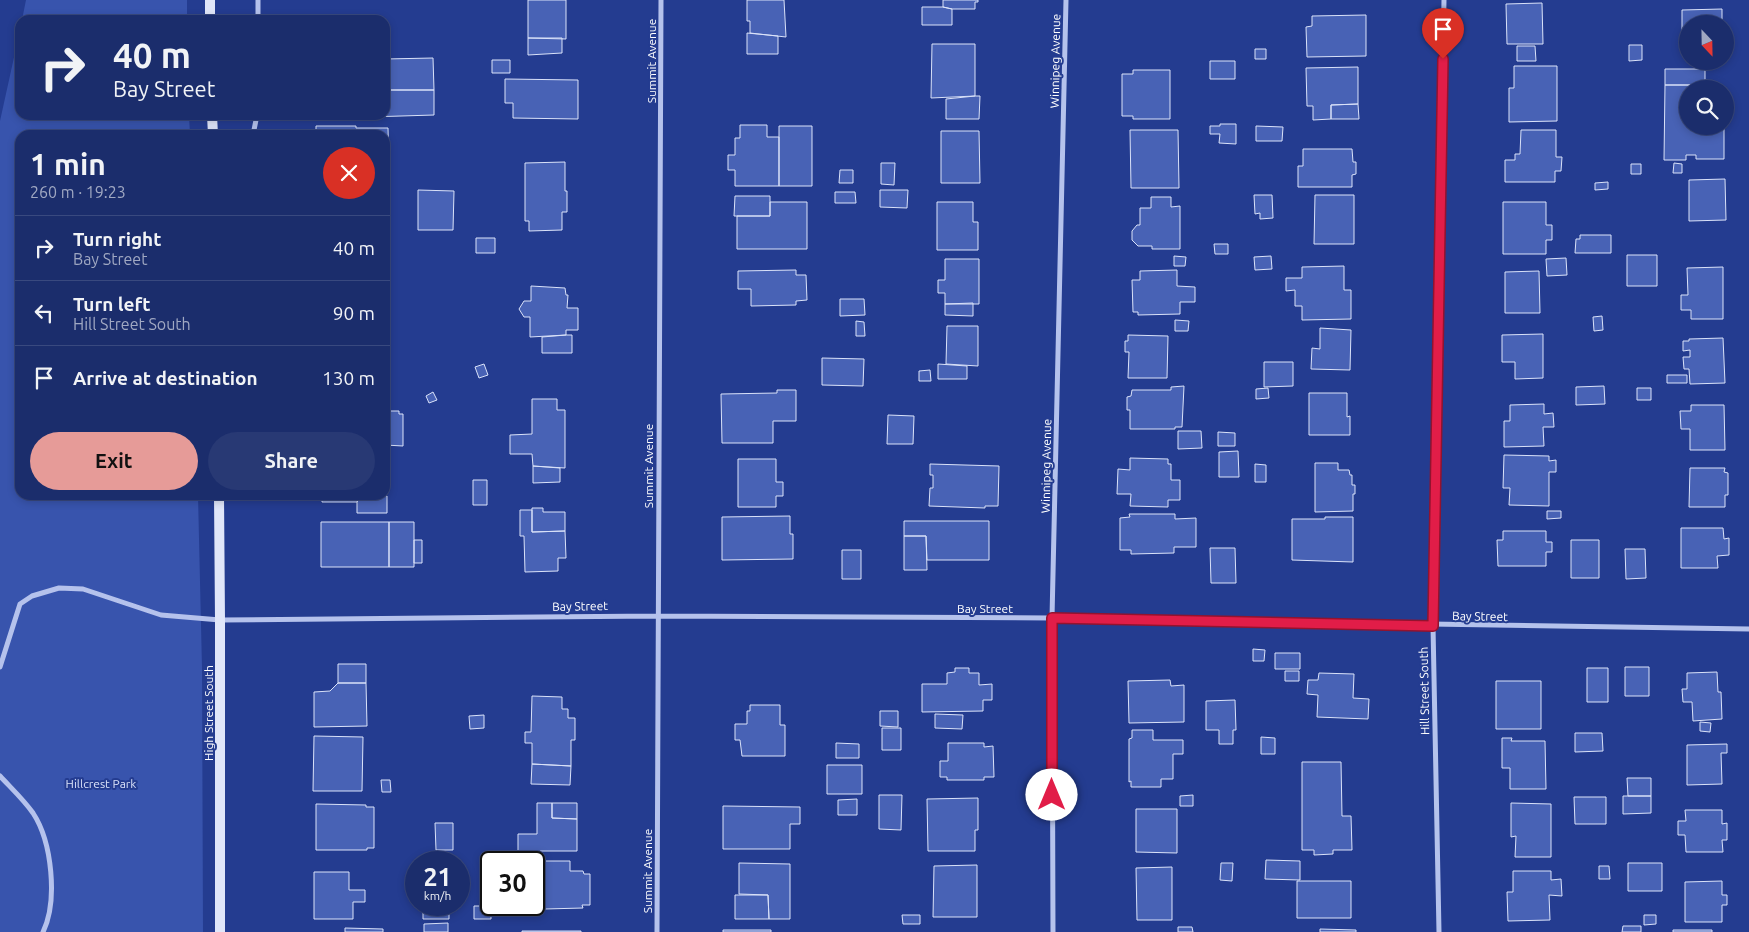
<!DOCTYPE html>
<html lang="en">
<head>
<meta charset="utf-8">
<style>
  body { margin:0; font-family:Ubuntu,sans-serif; background:#283974; color:#f1f3f6; height:100vh; display:flex; flex-direction:column; font-size:19px; white-space:nowrap }
  * { box-sizing:border-box; margin:0 }
  p { font-size:16px; color:#a0a8c2 }
  .icon { flex:none; width:28px; height:28px; fill:none; stroke:currentColor; stroke-width:2; stroke-linecap:round; stroke-linejoin:round }
  .map { position:relative; flex:1; overflow:hidden }
  .drawer { position:absolute; left:15px; top:130px; width:375px; height:370px; display:flex; flex-direction:column; background:#1b2d6c; border-radius:15px; box-shadow:0 2px 8px #0003,0 0 0 1px #39497f }
  .drawer>* { flex:none }
  .hud { position:absolute; left:15px; top:15px; width:375px; height:105px; border-radius:15px; box-shadow:0 2px 8px #0003,0 0 0 1px #39497f; background:#1b2d6c; color:#f1f3f6; overflow:hidden }
  .needle { width:32px; rotate:158deg }
  .fabs { position:absolute; left:1679px; top:15px; display:grid; gap:10px }
  .fabs a { display:grid; place-items:center; width:55px; height:55px; border-radius:50%; background:#1b2d6c; box-shadow:0 2px 8px #0003,0 0 0 1px #39497f; font-size:25px }
  .speed { position:absolute; left:405px; top:851px; display:flex; gap:10px; font-size:25px; font-weight:700; text-align:center }
  .speed>* { display:grid; place-content:center; width:65px; height:65px; border-radius:50%; background:#1b2d6c; box-shadow:0 2px 8px #0003,0 0 0 1px #39497f; line-height:1 }
  .speed small { font-size:12px; font-weight:400 }
  .speed .limit { border:2px solid #111; border-radius:8px; background:#fff; color:#111 }
  .pin { position:absolute; display:grid; place-items:center; width:42px; height:42px; color:#fff; margin:-51px -21px; border-radius:50% 50% 50% 0; rotate:-45deg; box-shadow:0 0 5px #0007 }
  .pin .icon { rotate:45deg }
  .me { position:absolute; width:55px; margin:-28px; rotate:0deg; stroke-linejoin:round; filter:drop-shadow(0 0 4px #0008) }
  .turn { display:flex; align-items:center; gap:18px; height:105px; padding:0 15px; font-size:22px }
  .turn .icon { width:65px; height:65px; stroke-width:2.5 }
  .turn b { display:block; font-size:35px; line-height:42px }
  .round { display:grid; place-items:center; flex:none; width:52px; height:52px; border-radius:26px; background:#283974 }
  .summary { display:flex; align-items:center; justify-content:space-between; height:85px; padding:0 15px }
  h1 { font-size:30px; font-weight:700; line-height:38px }
  .primary-button { display:flex; gap:10px; margin-top:auto; padding:10px 15px }
  .primary-button a { flex:1; height:58px; border-radius:30px; background:#e69b98; color:#111; font-size:20px; font-weight:700; line-height:58px; text-align:center }
  .primary-button a+a { background:#283974; color:#f1f3f6 }
  ul { padding:0; list-style:none }
  li { display:flex; align-items:center; gap:15px; height:65px; padding:0 15px; border-top:1px solid #39497f }
  li div { flex:1 }
  li b { display:block; font-size:19px }
  li em { font-style:normal }
  .map>svg:first-child { display:block }
  .green { fill:#3854ad }
  .building { fill:#4862b5; stroke:#dae2f9 }
  .lines { fill:none; stroke-linecap:round; stroke-linejoin:round }
  .street { stroke:#b5c2ec; stroke-width:5 }
  .secondary { stroke:#e0e6f9; stroke-width:10 }
  .route-casing { stroke:#92132f; stroke-width:12 }
  .route { stroke:#e11d48; stroke-width:9 }
  .labels { text-anchor:middle; dominant-baseline:central; stroke-width:4; stroke-linejoin:round; paint-order:stroke }
  .street-label { font-size:12px; fill:#fff; stroke:#243c90 }
  .park-label { font-size:12px; fill:#dae2f9; stroke:#243c90 }
</style>
</head>
<body>
<div class="map">
<svg width="1749" height="932" viewBox="0 0 1749 932">
  <rect width="100%" height="100%" fill="#243c90"/>
  <path class="green" d="M26 0H187V20H22Z
    M20 30V115H189L190 135H20V495H198L202 668 203 932H0V121Z"/>
  <path class="building" d="M528 0H566V39L528 38Z
    M747 0H784L786 37 750 33V21H747Z
    M943 0H978V2H975V9H952L943 7Z
    M1542 3 1543 44H1507L1506 4Z
    M922 7H943L952 9V25H922Z
    M1722 9V24H1688V53H1682V10Z
    M1366 15V56L1307 57 1306 27 1312 26V16Z
    M747 33 778 36V54H747Z
    M528 38H562V53L528 55Z
    M932 44H975V96L931 98Z
    M1629 45H1642V60L1629 61Z
    M1517 46H1535L1536 61H1517Z
    M1255 49H1266V59H1255Z
    M433 58 434 90H385V59Z
    M492 60H510V73H492Z
    M1210 61H1235V79H1210Z
    M1514 66H1557V121L1509 122V88H1514Z
    M1358 67V104L1331 105V119L1313 120V106H1307L1306 68Z
    M1665 69H1705V85H1665Z
    M1133 70H1170V119H1133V116H1122V74H1133Z
    M505 79 578 80V119L513 118V103H505Z
    M1665 85H1711V89H1688V126H1724V159H1696V155H1686V160H1664Z
    M385 90H434V115L368 117V115H385Z
    M975 96H980L979 119H946V99Z
    M1358 104 1359 119H1331V105Z
    M1220 124H1236V144L1219 143 1220 134H1210V126H1220Z
    M740 125H767V137H779V186H735V170H728V155H735V138H740Z
    M316 126H356V128H388L389 169H385V135H316Z
    M779 126H812V186H779Z
    M1256 126 1283 127 1282 141H1256Z
    M1130 130H1178L1179 188H1131Z
    M1521 130H1556V157H1562L1561 171H1555V182H1505V160H1515V154H1520Z
    M941 131H979L980 183H941Z
    M1303 149H1352L1353 162H1356V174L1352 175V187H1298V166H1303Z
    M565 162V191H567V212H562V230L529 231V221H525V163Z
    M881 163H895L894 185 881 184Z
    M1674 163 1682 164V173H1673Z
    M1631 164H1641V174H1631Z
    M840 170H853V183H839Z
    M1725 179 1726 220 1689 221V180Z
    M1608 182V189L1595 190V183Z
    M418 190 454 191 453 230H418Z
    M880 190H908L907 208 880 207Z
    M835 192H855L856 203H835Z
    M1254 195H1272L1273 218 1260 219V213L1255 214Z
    M1315 195H1354V244H1314Z
    M735 196H770V216H734Z
    M1151 197H1171V207L1180 206V249H1152V246H1138L1132 240V231L1137 225H1140V208H1151Z
    M770 202H807V249H737V216H770Z
    M937 202H973V222H978V250H937Z
    M1503 202H1546V225H1552V240H1546V254H1503Z
    M1580 235H1611V253H1575L1576 239H1580Z
    M476 238H495V253H476Z
    M1214 244H1228V254H1215Z
    M1627 255H1657V286H1627Z
    M1174 256 1186 257 1185 266H1174Z
    M1271 256 1272 269 1255 270 1254 257Z
    M1566 258 1567 275 1547 276 1546 259Z
    M945 259H979V304H945V293H938V280H945Z
    M1344 266V290H1351V319L1302 320V306H1295V290L1286 291V278H1302V267Z
    M1723 267V319H1691V310H1681V295H1688L1687 268Z
    M796 270V275H806L807 300 796 301V305L751 306V289H738V271Z
    M1177 270V286L1195 287V302H1180V314L1138 315V312H1133L1132 280H1140V271Z
    M1539 271 1540 313H1505V272Z
    M531 286 565 288 566 295H568L567 308H578V330H566V335L530 337V317H524L519 309 524 301H531Z
    M840 299H864L865 315 840 316Z
    M973 303V316L945 315V304Z
    M1602 316 1603 330 1594 331 1593 317Z
    M1175 320 1189 321 1188 331H1175Z
    M856 321 864 322 865 336H856Z
    M947 326H978V366L946 364Z
    M1320 328 1351 330 1350 370 1311 369 1312 348 1320 349Z
    M1543 334V378L1515 379V362H1502V335Z
    M566 335H572V353H542V337Z
    M1128 335 1168 336 1167 378H1128L1129 352H1125V341H1128Z
    M1723 338 1725 383 1690 384 1689 369H1684L1683 357H1690V350L1683 351V341H1689V339Z
    M822 358 864 359 863 386 822 385Z
    M1264 362H1293V386L1264 387Z
    M484 364 488 375 479 378 475 367Z
    M938 364 967 366V379H938Z
    M930 370 931 381H919V371Z
    M1667 375H1687V383H1667Z
    M1184 386 1182 427H1175V429H1130V410H1127V397L1131 396 1132 390H1171V387Z
    M1604 386 1605 404 1576 405V387Z
    M1268 388 1269 398 1256 399V389Z
    M1637 388H1651V400H1637Z
    M777 390H796V421H773V443H722L721 394 777 393Z
    M433 392 437 400 429 403 426 396Z
    M1309 393H1347V417L1350 416V435H1309Z
    M532 399H557V410H565V468L533 466 532 454H510V435L532 434Z
    M1544 404V414L1553 413 1554 427H1543L1544 446 1504 447V421H1510V405Z
    M1691 405H1724L1725 450H1690V429H1681L1680 411H1691Z
    M385 411H399V414H403V446L385 445Z
    M888 415 914 416 913 444H887Z
    M1178 431H1201L1202 448 1178 449Z
    M1218 432 1235 433V446H1218Z
    M1238 451 1239 477H1219V452Z
    M1504 455 1549 456V461L1556 460V472H1549V506L1509 505 1510 488H1503Z
    M1130 458 1168 459V464H1171V480H1180V500H1168V507L1130 506 1131 494H1117L1118 469 1130 470Z
    M738 459H776V482H783V496H776V507H738Z
    M1315 463H1338V470H1349L1350 475H1352V485H1355V494H1353V511L1315 512Z
    M930 464 999 466 998 506H985V508L929 506 930 488H933V475H930Z
    M1255 464 1266 465V482H1255Z
    M533 466 560 468V482L533 483Z
    M1690 468H1725L1724 472 1728 473V495H1725V507H1689Z
    M473 480H487V505H473Z
    M322 495H361V496L357 502H322Z
    M361 496H387V513H357V502Z
    M532 508H543V512H565V531L532 532Z
    M520 510H532V532L565 531 566 558H558V571L525 572 524 536H520Z
    M1547 511H1561V518L1547 519Z
    M1129 514H1175V519L1196 518V547H1174V553L1131 554V550H1120V518L1130 517Z
    M790 516V534H793V559L722 560V517Z
    M1325 517H1353V562L1292 560V519H1325Z
    M904 521H989V560H927L926 536H904Z
    M321 522H389V567H321Z
    M389 522H414V567H389Z
    M1681 528H1723L1724 539 1729 538V555L1717 556 1718 568H1681Z
    M1503 531H1546V542H1552V552H1546V566H1498L1497 540H1503Z
    M904 536H926L927 570H904Z
    M414 540H422V563H414Z
    M1571 540H1599V578H1571Z
    M1210 548H1235L1236 583H1211Z
    M1625 549H1645L1646 578 1626 579Z
    M842 550H861V579H842Z
    M1253 649 1265 650 1264 661H1253Z
    M1275 653H1300V669H1275Z
    M338 664H366V683H338Z
    M1625 667H1649V696H1625Z
    M955 668H969V673H979V685L992 684V700H983V711L922 712V684H947V673L955 672Z
    M1587 668H1608V702H1587Z
    M1285 671H1299V681H1285Z
    M1717 672 1718 692H1721L1722 719 1693 721 1692 702H1683L1682 689H1687V673Z
    M1319 673 1354 674 1353 698 1369 699 1368 719 1317 717 1318 695 1307 694 1308 680H1318Z
    M1170 680 1171 686 1184 685V722L1129 723 1128 681Z
    M1496 681H1541V729H1496Z
    M338 683H366L367 726 314 727V692L330 691Z
    M532 696 562 697V709H568V718H575V740H571V766L532 764V743H525V732H531Z
    M1235 700 1236 730H1233V744H1219V730H1206V701Z
    M750 705H780V725H785V756H742L740 740H735V724H747V711H750Z
    M880 711H898V727L880 726Z
    M935 714 963 715 962 729 935 728Z
    M484 715V728L470 729 469 716Z
    M1700 722 1711 723 1710 732 1700 731Z
    M882 728H901V750H882Z
    M1132 730H1153V740H1183V754H1173V779H1161V787H1131V781L1129 782V739L1132 738Z
    M1575 733H1602L1603 751 1575 752Z
    M314 736 363 737 362 791H313Z
    M1261 737 1275 738V754H1261Z
    M1502 738H1512L1511 741H1545L1546 789H1510V768H1502Z
    M836 743 859 744V758H836Z
    M948 743H984V747L993 746 994 777H984V780H947V777H940V761H948Z
    M1727 744V753H1721L1722 784 1687 785V745Z
    M1302 762H1341L1342 816H1351L1352 850H1333V854L1314 855V850H1302Z
    M532 764 571 766 570 785 531 784Z
    M827 765H862V794H827Z
    M1627 778H1651V796H1628Z
    M381 780H390L391 792H382Z
    M879 795H902L901 830 879 829Z
    M1193 795V806H1180V796Z
    M1623 796H1651V813L1623 814Z
    M1574 797H1606V824H1575Z
    M978 798V830H975V851H928L927 799Z
    M857 799V815H838V800Z
    M537 803H552V818L577 819V851H540V853H518V834H537Z
    M552 803H577V819L552 818Z
    M1511 803 1551 804V857H1515L1516 836 1511 837Z
    M316 804 366 805V807H374V848H367V850H316Z
    M723 806 800 807V824H790V849H723Z
    M1136 809H1177V853L1136 852Z
    M1685 810H1722V824L1727 823V840H1722L1723 852H1686L1685 835H1678V821H1686Z
    M435 823H453V850H436Z
    M1266 860 1300 861V880L1265 879Z
    M545 861H570V871H583L584 874H590V905H582L583 908 545 909V907H536V894H534V870H545Z
    M739 863 790 864V919H769L768 895 739 894Z
    M1221 863H1233L1232 881 1220 880Z
    M1628 863H1662V891H1628Z
    M977 865V917H933L934 866Z
    M1599 866H1609L1610 879H1599Z
    M1172 867V920H1137L1136 868Z
    M1513 871H1551V880L1561 879 1562 896 1549 895 1550 920 1508 921 1507 892H1513Z
    M314 872H349V890H365V902H353V919H314Z
    M1297 881H1351V918H1297Z
    M1722 881V895H1727V905H1722V922H1685V882Z
    M735 895H768L769 919H735Z
    M423 905H449V919H423Z
    M474 906H491V919H474Z
    M902 915H920V924H903Z
    M1644 915H1656V924L1644 925Z
    M448 923V932H424V924Z
    M1623 926H1641V932H1622Z
    M1178 927H1192L1193 932H1178Z
    M345 928 383 929V932H345Z
    M1320 929 1356 930V932H1320Z
    M723 930H771V932H723Z
    M1673 930H1712V932H1673Z
    M522 931H581V932H522Z"/>
  <g class="lines">
    <path class="street" d="M258 20V0
      M253 135 257 115
      M0 667 20 604 32 596 59 588 83 589 161 615 220 620 657 616 1052 618 1749 629
      M0 776C11 788 24 800 33 813 52 842 58 901 43 932
      M657 932 661 0
      M1053 932 1052 618 1066 0
      M1439 932 1433 626 1444 0"/>
    <path class="secondary" d="M210 0V20
      M212 115 213 135
      M219 495 220 620V932"/>
  </g>
  <g class="lines">
    <g class="route-casing">
      <path id="route" d="M1052 795V618L1433 626 1443 59"/>
    </g>
    <use href="#route" class="route"/>
  </g>
  <g class="labels">
    <g class="street-label">
      <text transform="translate(651 61) rotate(-90)">Summit Avenue</text>
      <text transform="translate(1055 61) rotate(-89)">Winnipeg Avenue</text>
      <text transform="translate(648 466) rotate(-90)">Summit Avenue</text>
      <text transform="translate(1046 466) rotate(-89)">Winnipeg Avenue</text>
      <text transform="translate(580 606) rotate(-1)">Bay Street</text>
      <text x="985" y="608">Bay Street</text>
      <text transform="translate(1480 616) rotate(1)">Bay Street</text>
      <text transform="translate(1424 691) rotate(-91)">Hill Street South</text>
      <text transform="translate(208 713) rotate(-90)">High Street South</text>
      <text transform="translate(647 871) rotate(-90)">Summit Avenue</text>
    </g>
    <g class="park-label">
      <text x="101" y="783">Hillcrest Park</text>
    </g>
  </g>
</svg>
<div class="fabs">
<a><svg class="needle" viewBox="-14 -14 28 28"><path d="M0-13l5 13h-10z" fill="#e53935"/><path d="M0 13l5-13h-10z" fill="#a0a8c2"/></svg></a>
<a><svg class="icon" aria-label="search" viewBox="0 0 24 24"><circle cx="10" cy="10" r="6"/><path d="M15 15l6 6"/></svg></a>
</div>
<div class="speed"><div>21<small>km/h</small></div><div class="limit">30</div></div>
<div class="pin" style="left:1443px;top:59px;background:#d93025"><svg class="icon" aria-label="arrive" viewBox="0 0 24 24"><path d="M6 21V4h12l-3 4 3 4H6"/></svg></div>
<svg class="me" style="left:1052px;top:795px" viewBox="-20 -20 40 40"><circle r="19" fill="#fff"/><path d="M0-13L10 11 0 6-10 11z" fill="#e11d48"/></svg>
<div class="hud">
<div class="turn"><svg class="icon" aria-label="right" viewBox="0 0 24 24"><path d="M7 20v-9h11M14 6l5 5-5 5"/></svg><div><b>40 m</b>Bay Street</div></div>
</div>
<section class="drawer">
<div class="summary"><div><h1>1 min</h1><p>260 m · 19:23</p></div><a class="round" style="background:#d93025;color:#fff"><svg class="icon" aria-label="close" viewBox="0 0 24 24"><path d="M6 6l12 12M18 6L6 18"/></svg></a></div>
<ul>
<li><svg class="icon" aria-label="right" viewBox="0 0 24 24"><path d="M7 20v-9h11M14 6l5 5-5 5"/></svg><div><b>Turn right</b><p>Bay Street</p></div><em>40 m</em></li>
<li><svg class="icon" aria-label="left" viewBox="0 0 24 24"><path d="M17 20v-9H6M10 6l-5 5 5 5"/></svg><div><b>Turn left</b><p>Hill Street South</p></div><em>90 m</em></li>
<li><svg class="icon" aria-label="arrive" viewBox="0 0 24 24"><path d="M6 21V4h12l-3 4 3 4H6"/></svg><div><b>Arrive at destination</b></div><em>130 m</em></li>
</ul>
<div class="primary-button"><a>Exit</a><a>Share</a></div>
</section>
</div>
</body>
</html>
